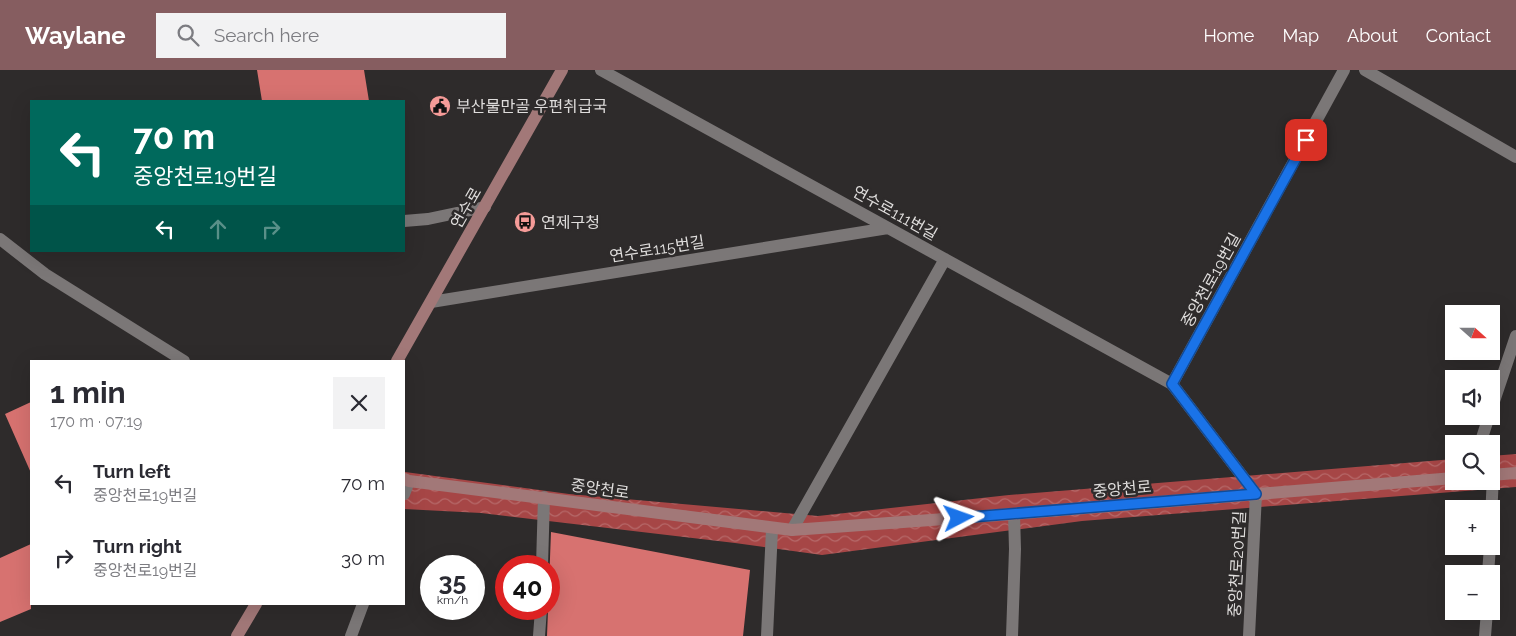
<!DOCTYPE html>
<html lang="en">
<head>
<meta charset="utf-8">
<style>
  body { margin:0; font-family:Raleway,"Noto Sans KR",sans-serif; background:#f2f2f3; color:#2b2b33; height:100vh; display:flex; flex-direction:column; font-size:19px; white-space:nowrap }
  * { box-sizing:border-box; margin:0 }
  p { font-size:16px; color:#7c7c81 }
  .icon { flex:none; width:28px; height:28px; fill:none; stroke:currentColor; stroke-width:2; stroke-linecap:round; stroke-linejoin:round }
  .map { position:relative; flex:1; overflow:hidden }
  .drawer { position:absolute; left:30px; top:290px; width:375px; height:245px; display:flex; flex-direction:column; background:#fff; border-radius:0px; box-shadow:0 5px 20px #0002 }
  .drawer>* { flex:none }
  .hud { position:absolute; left:30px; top:30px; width:375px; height:152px; border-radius:0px; box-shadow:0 5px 20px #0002; background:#00695c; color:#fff; overflow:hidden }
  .needle { width:32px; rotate:111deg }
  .controls { position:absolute; left:1445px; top:235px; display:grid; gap:10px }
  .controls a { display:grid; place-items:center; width:55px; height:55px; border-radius:0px; background:#fff; box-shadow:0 5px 20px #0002; font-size:25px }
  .speed { position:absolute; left:420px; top:485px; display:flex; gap:10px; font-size:25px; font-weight:700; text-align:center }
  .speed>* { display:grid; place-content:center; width:65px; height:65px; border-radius:50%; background:#fff; box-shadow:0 5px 20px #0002; line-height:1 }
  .speed small { font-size:12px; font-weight:400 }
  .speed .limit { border:8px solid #d22; background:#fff; color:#111 }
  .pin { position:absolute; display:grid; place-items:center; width:42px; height:42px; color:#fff; margin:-21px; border-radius:10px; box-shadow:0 2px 8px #0006 }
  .me { position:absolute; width:55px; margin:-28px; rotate:86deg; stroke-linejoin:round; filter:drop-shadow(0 0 4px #0008) }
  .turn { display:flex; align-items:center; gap:18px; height:105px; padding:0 20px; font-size:22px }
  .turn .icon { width:65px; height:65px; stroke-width:2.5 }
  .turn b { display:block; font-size:35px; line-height:42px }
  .lanes { display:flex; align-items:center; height:48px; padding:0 20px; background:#0003; justify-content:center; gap:25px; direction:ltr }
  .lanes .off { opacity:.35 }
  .round { display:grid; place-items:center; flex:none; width:52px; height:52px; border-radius:0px; background:#f2f2f3 }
  .head { display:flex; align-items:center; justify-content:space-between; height:85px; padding:0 20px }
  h1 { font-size:30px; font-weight:700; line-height:38px }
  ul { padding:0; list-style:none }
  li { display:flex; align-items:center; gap:15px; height:75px; padding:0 20px }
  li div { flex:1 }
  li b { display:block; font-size:19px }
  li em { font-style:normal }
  header { display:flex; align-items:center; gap:30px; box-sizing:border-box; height:70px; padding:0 25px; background:#865d60; color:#fff }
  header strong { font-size:24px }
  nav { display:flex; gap:28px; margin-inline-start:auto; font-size:18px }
  .search { width:350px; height:45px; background:#f2f2f3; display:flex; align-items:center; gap:12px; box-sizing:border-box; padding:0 18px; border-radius:0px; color:#7c7c81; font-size:19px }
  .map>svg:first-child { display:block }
  .water { fill:url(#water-waves) }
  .building { fill:#d77270 }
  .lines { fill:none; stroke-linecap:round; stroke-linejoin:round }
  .street { stroke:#7b7777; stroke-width:12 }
  .secondary { stroke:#a27878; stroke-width:12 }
  .route-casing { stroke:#114b97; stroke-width:12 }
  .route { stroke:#1a73e8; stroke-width:9 }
  .labels { text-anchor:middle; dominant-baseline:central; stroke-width:5; stroke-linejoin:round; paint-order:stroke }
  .poi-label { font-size:16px; fill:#dfdddc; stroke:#2e2b2b; text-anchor:start }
  .street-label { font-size:16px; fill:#dfdddc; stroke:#2e2b2b }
</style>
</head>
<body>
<header>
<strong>Waylane</strong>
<div class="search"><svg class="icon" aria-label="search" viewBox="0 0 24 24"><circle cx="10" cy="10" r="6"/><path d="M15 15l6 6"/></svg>Search here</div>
<nav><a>Home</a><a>Map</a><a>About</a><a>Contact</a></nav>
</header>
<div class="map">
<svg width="1516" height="566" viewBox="0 0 1516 566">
  <defs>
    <pattern id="water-waves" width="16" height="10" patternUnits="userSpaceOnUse" patternTransform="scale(1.25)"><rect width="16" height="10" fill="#a64646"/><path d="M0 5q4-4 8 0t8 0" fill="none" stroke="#b66969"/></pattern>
  </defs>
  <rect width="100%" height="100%" fill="#2e2b2b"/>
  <path class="water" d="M1516 384V417L1082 451 822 485 735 473 481 443 404 439 405 402 569 424 818 446 1009 425 1454 389V411H1491V386Z"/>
  <path class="building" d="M257 0H364L369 31H262Z
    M31 332V403L5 344Z
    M551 462 750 500 743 566H547Z
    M31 474V539L0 552V488Z"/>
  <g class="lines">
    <path class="street" d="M601 0 1172 314 1256 424 1249 566
      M1365 0 1516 87
      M404 151 428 149 485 137
      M0 169 45 204 184 291
      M431 232 888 158
      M1172 314 1344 0
      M1491 340 1516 266
      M1480 374 1489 346
      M404 424 409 411
      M1491 449 1493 405
      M792 460 945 189
      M542 496 544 427
      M1488 504 1490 476
      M351 566 363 534
      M539 566 541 539
      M767 566 772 459
      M1012 566 1015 479 1014 444
      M1485 566 1487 541"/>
    <path class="secondary" d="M397 291 562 0
      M1491 405 1516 403
      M404 409 409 411 792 460 1014 444 1454 408
      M237 566 256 534"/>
  </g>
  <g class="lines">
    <g class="route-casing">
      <path id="route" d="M959 448 1256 424 1172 314 1306 70"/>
    </g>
    <use href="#route" class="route"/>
  </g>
  <defs>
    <g id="civic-disc" transform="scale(1.125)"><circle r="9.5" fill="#f59b98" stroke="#2e2b2b"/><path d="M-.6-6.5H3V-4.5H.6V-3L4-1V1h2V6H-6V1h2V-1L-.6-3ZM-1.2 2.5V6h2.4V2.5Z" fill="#111"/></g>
    <g id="bus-disc" transform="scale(1.125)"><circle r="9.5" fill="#f59b98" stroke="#2e2b2b"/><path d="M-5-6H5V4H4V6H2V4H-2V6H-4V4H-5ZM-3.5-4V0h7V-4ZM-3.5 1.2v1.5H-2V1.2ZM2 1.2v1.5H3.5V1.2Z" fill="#111"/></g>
  </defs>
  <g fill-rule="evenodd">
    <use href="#civic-disc" x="440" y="36"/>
    <use href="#bus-disc" x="525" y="152"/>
  </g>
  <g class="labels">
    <g class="poi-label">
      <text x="456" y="36">부산물만골 우편취급국</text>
      <text x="541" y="152">연제구청</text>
    </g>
    <g class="street-label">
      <text transform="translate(466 138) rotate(-60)">연수로</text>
      <text transform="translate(895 143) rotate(29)">연수로111번길</text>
      <text transform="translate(657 179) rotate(-9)">연수로115번길</text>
      <text transform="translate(1211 210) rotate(-61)">중앙천로19번길</text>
      <text transform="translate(600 419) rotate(8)">중앙천로</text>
      <text transform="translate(1122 419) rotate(-5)">중앙천로</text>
      <text transform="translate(1237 494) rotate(-87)">중앙천로20번길</text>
    </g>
  </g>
</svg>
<div class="controls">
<a><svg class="needle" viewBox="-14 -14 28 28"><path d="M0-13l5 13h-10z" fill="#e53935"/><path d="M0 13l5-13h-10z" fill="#7c7c81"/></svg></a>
<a><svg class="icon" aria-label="sound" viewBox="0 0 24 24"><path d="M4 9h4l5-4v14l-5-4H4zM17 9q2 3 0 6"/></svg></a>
<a><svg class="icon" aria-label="search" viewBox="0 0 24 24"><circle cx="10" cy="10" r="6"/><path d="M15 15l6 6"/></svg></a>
<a>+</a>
<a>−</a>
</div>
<div class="speed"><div>35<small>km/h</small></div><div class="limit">40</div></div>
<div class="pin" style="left:1306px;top:70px;background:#d93025"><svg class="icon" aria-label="arrive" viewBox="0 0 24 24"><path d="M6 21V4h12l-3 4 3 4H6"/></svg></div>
<svg class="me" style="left:959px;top:448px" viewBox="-20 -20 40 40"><path d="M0-17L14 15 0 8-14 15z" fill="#1a73e8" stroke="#fff" stroke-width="4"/></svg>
<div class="hud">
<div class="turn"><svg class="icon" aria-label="left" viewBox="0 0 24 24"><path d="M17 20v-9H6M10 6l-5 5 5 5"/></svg><div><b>70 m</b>중앙천로19번길</div></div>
<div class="lanes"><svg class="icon" aria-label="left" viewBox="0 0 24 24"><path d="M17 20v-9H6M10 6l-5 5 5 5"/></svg><svg class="icon off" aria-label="ahead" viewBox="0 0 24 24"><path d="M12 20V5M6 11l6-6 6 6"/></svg><svg class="icon off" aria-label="right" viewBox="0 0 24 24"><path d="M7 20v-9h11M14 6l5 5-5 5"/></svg></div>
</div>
<section class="drawer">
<div class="head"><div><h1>1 min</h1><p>170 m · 07:19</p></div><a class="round"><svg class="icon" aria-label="close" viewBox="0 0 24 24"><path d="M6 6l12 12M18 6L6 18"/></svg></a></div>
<ul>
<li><svg class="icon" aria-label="left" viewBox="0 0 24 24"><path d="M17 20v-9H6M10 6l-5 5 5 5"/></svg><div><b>Turn left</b><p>중앙천로19번길</p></div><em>70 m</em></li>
<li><svg class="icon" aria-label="right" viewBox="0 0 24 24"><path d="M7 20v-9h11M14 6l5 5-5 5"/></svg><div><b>Turn right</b><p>중앙천로19번길</p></div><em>30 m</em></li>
</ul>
</section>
</div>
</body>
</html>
